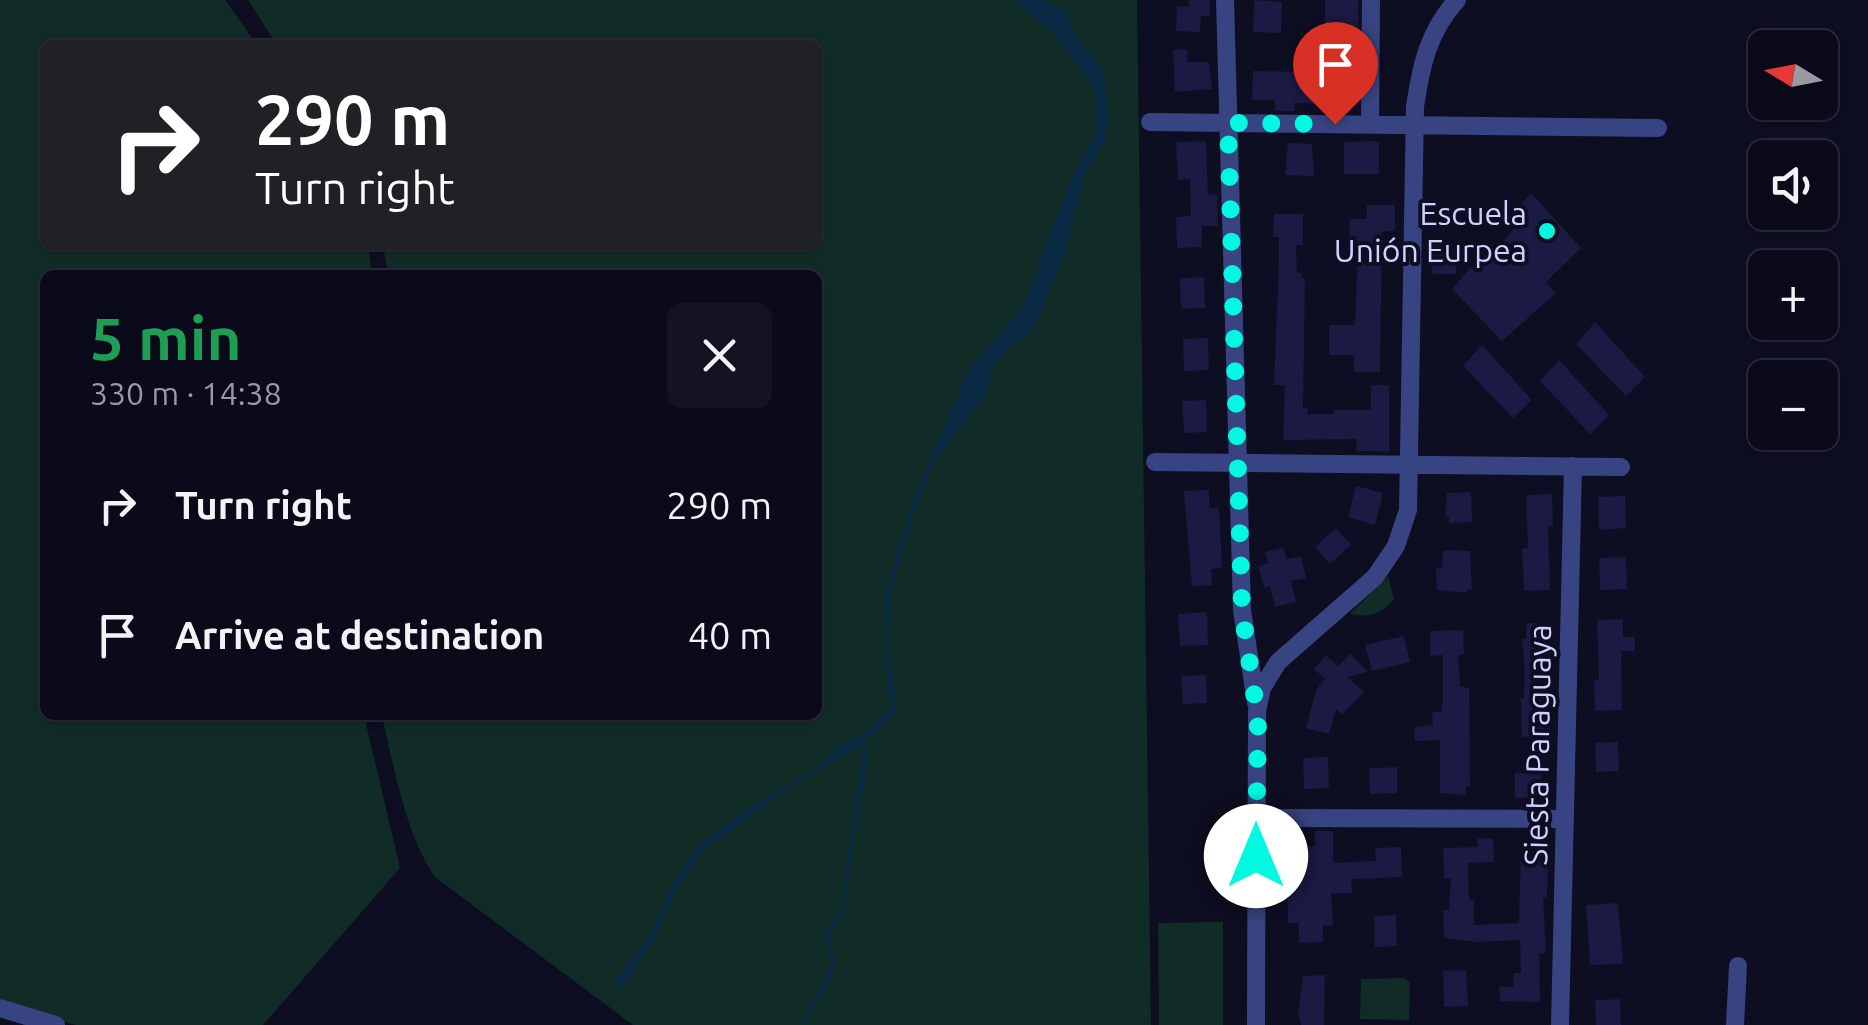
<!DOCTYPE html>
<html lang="en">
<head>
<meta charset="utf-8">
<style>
  body { margin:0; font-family:Ubuntu,sans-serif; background:#131323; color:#f1f3f6; height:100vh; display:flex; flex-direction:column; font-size:38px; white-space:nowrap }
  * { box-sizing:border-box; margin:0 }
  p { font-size:32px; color:#999aa2 }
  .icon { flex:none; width:55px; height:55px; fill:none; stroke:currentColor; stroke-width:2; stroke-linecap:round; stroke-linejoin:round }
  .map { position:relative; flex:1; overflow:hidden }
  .side { position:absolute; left:40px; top:270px; width:782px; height:450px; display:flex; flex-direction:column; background:#0a0a1a; border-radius:15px; box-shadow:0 2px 8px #0004,0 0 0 2px #2a2b39 }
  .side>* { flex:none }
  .guide { position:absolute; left:40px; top:40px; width:782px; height:210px; border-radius:15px; box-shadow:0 2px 8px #0004,0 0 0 2px #2a2b39; background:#202124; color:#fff; overflow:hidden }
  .needle { width:65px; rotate:280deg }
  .buttons { position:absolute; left:1748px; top:30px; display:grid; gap:20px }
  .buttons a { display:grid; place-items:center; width:90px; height:90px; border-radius:15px; background:#0a0a1a; box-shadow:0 2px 8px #0004,0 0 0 2px #2a2b39; font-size:50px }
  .pin { position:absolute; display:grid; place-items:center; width:85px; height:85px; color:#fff; margin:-102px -42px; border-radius:50% 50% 50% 0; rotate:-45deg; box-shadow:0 0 10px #0007 }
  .pin .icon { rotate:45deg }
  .me { position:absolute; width:110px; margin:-55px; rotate:0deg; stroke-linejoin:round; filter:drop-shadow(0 0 8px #0008) }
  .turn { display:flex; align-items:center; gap:35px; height:210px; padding:0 50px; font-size:45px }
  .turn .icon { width:130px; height:130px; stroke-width:2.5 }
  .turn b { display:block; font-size:70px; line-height:85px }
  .round { display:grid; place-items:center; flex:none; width:105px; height:105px; border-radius:15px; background:#131323 }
  .overview { display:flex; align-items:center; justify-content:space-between; height:170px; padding:0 50px }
  h1 { font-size:60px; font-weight:700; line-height:75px; color:#1e9e55 }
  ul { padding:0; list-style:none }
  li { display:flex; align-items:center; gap:30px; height:130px; padding:0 50px }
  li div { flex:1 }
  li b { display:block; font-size:38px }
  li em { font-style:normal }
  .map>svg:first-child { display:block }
  .green { fill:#112c26 }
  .water { fill:#0b2a43 }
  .building { fill:#1a1a43 }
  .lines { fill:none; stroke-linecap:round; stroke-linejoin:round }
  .minor { stroke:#384481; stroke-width:18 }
  .route { stroke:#00f9e1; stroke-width:18; stroke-dasharray:0 32.4 }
  .poi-dot { fill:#00f9e1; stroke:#0d0e22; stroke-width:4 }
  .labels { text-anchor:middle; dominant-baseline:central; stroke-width:8; stroke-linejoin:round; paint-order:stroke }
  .poi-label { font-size:32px; fill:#cfd2ff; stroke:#0d0e22; text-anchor:end }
  .street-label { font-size:32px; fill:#cfd2ff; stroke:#0d0e22 }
</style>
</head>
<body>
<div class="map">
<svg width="1868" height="1025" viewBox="0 0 1868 1025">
  <rect width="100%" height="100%" fill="#0d0e22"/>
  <path class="green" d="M0 0H225L257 45H45V245H368L372 275H45V715H364L400 868 263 1025H76L0 1002Z
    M248 0H1137L1151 1025H633L435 877C406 835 393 765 382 715H818V275H388L383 245H818V45H277Z
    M1388 576 1394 599C1383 614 1367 618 1350 614Z
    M1223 922V1025H1159L1158 923Z
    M1405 978 1410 982 1409 1020 1360 1019 1361 979Z"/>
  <path class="water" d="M1016 0H1041L1065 8 1075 35 1099 62 1105 77 1109 116 1105 141 1085 174 1064 256 1038 319 1027 337 1011 345 993 366 985 395 932 465 913 516 891 591 889 652 898 709 864 743C872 760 865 781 860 799L844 911 828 937C829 946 835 954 835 962 835 977 812 1009 805 1025H802L831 966C832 954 824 946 823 934L841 908 863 750 859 745 782 793 705 849 674 894 652 944 621 987 614 981 650 936 673 882 698 846 746 810 812 771 847 741 864 734 892 704 887 688 884 598 913 499 970 367 1022 309 1068 186 1095 135 1097 98 1088 78 1045 24 1021 9Z"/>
  <path class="building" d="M1189 0H1210V16H1201L1200 32 1176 31 1177 6 1189 7Z
    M1254 0 1282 2 1281 33 1253 32Z
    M1325 0H1358V39L1325 40Z
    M1187 49V62H1209L1212 89 1175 92 1173 50Z
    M1253 71 1350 73 1349 105 1294 103V111H1275V100H1252Z
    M1206 141 1208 195 1217 194 1218 226H1202V247L1177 248 1176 217 1191 216 1190 179 1178 180 1176 142Z
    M1372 141 1379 142V174H1344V142Z
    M1288 143 1312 144 1314 176 1285 175Z
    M1531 193 1581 248 1546 282 1556 293 1502 341 1452 289 1471 267 1475 272 1520 222 1512 214Z
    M1367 205H1395V231H1382L1380 372H1354V355H1329V325H1355L1358 254H1348L1350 219H1367Z
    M1274 214H1303V245H1296L1297 273H1302L1301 278H1305L1303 408H1308L1307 414H1334V410H1371V385H1389V452L1356 451 1357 439 1283 440 1285 385H1274L1279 262V237H1273Z
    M1433 251 1457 252 1456 274H1432Z
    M1204 277 1205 308 1181 309 1180 278Z
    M1595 322 1645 377 1626 396 1576 344Z
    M1208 338 1209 370 1184 371 1183 339Z
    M1482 345 1532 400 1513 418 1463 366Z
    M1559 360 1609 415 1590 434 1540 381Z
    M1206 400 1207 432 1184 433 1182 401Z
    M1356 486 1383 493 1375 525 1348 517Z
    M1209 490V508L1219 507 1222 568 1211 569 1212 585 1192 586 1184 491Z
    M1471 492 1472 522 1449 523V516H1445L1447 493Z
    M1552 494 1553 526H1548L1550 590 1524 591 1522 549 1528 548 1526 495Z
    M1625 496 1626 528 1599 530 1598 497Z
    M1336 528 1351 545 1330 564 1315 547Z
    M1284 548 1286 559 1301 556 1306 578 1291 581 1296 602 1275 607 1270 586 1264 588 1258 566 1268 564 1265 552Z
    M1443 550 1470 551 1472 589 1467 590V593L1437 590 1436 569 1442 568Z
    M1626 557 1627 589 1600 590 1599 558Z
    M1207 612 1208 645 1180 646 1178 614Z
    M1623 619V637H1635V651H1621L1622 710 1595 711 1594 680H1599L1597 620Z
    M1527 623 1552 624 1549 736 1522 737 1521 698H1524L1525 670 1522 639H1526Z
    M1463 630 1464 654 1458 655 1460 686 1469 688 1470 787H1466V795L1440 793V740L1415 741 1414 727 1433 725 1432 712H1441L1443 701V655L1430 656V631Z
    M1404 636 1410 662 1372 671 1365 645Z
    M1350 654 1368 672 1347 677 1364 692 1342 714 1336 709 1329 734 1306 728 1316 690 1325 679 1314 669 1326 655 1338 666Z
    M1206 675 1207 703 1183 704 1181 676Z
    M1618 742 1619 771 1596 772 1595 743Z
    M1328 757 1329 788 1304 789 1303 758Z
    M1397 767V793L1370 794 1369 768Z
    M1541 772 1542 797 1515 798V773Z
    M1315 831H1333V863L1376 861 1375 848 1401 847 1402 877 1351 879 1352 893H1331L1333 925H1323V942L1299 943V923H1288L1287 848 1315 846Z
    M1493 838 1494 862 1468 863 1469 900H1474V925L1519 923 1521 849 1545 848 1548 852 1547 897H1543L1546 953H1539L1540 1002 1500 1001 1499 987H1513L1514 973H1521L1520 940 1477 942 1444 938 1443 910H1449L1451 878 1444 879 1443 848 1478 847 1477 839Z
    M1618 903 1623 964 1590 965 1586 905Z
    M1396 915 1397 946 1375 947 1374 916Z
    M1466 970 1468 1006 1444 1007 1443 971Z
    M1325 975 1324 1025H1301L1298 1013 1303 976Z
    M1620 999 1621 1025H1596L1595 1000Z"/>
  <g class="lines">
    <path class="minor" d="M1225 0 1242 610 1256 703
      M1150 122 1658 128
      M1370 124 1371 0
      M1155 462 1621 467
      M1257 818 1565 819
      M0 1008 56 1025
      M1256 1025 1257 711 1262 688 1278 662 1375 577 1396 546 1408 510 1415 107C1421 66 1428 32 1457 0
      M1560 1025 1573 466
      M1735 1025 1738 966"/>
  </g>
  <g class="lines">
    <path class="route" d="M1256 856 1258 721 1242 610 1228 123 1335 124"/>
  </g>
  <circle class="poi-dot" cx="1547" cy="231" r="10"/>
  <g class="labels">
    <g class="poi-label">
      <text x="1527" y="213">Escuela<tspan x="1527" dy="37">Unión Eurpea</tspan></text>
    </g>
    <g class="street-label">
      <text transform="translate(1537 745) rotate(-89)">Siesta Paraguaya</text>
    </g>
  </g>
</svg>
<div class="buttons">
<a><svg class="needle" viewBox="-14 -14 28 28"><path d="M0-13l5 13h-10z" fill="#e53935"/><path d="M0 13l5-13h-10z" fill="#999aa2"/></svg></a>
<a><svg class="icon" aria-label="sound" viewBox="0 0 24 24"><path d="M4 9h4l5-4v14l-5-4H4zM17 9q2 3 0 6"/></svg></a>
<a>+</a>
<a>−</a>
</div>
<div class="pin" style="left:1335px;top:124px;background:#d93025"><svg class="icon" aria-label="arrive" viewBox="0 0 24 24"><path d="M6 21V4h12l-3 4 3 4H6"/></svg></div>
<svg class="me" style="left:1256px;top:856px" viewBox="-20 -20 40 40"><circle r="19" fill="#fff"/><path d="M0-13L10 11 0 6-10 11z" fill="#00f9e1"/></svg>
<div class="guide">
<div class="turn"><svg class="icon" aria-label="right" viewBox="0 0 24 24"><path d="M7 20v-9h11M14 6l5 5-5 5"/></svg><div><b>290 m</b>Turn right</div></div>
</div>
<section class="side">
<div class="overview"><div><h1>5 min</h1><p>330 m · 14:38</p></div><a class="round"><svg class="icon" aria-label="close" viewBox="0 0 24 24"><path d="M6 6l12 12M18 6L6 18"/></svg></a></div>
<ul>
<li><svg class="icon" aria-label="right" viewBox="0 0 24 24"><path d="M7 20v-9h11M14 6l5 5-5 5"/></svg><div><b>Turn right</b></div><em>290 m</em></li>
<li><svg class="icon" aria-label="arrive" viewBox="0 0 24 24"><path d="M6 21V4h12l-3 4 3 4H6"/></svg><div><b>Arrive at destination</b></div><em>40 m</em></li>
</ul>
</section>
</div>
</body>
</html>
